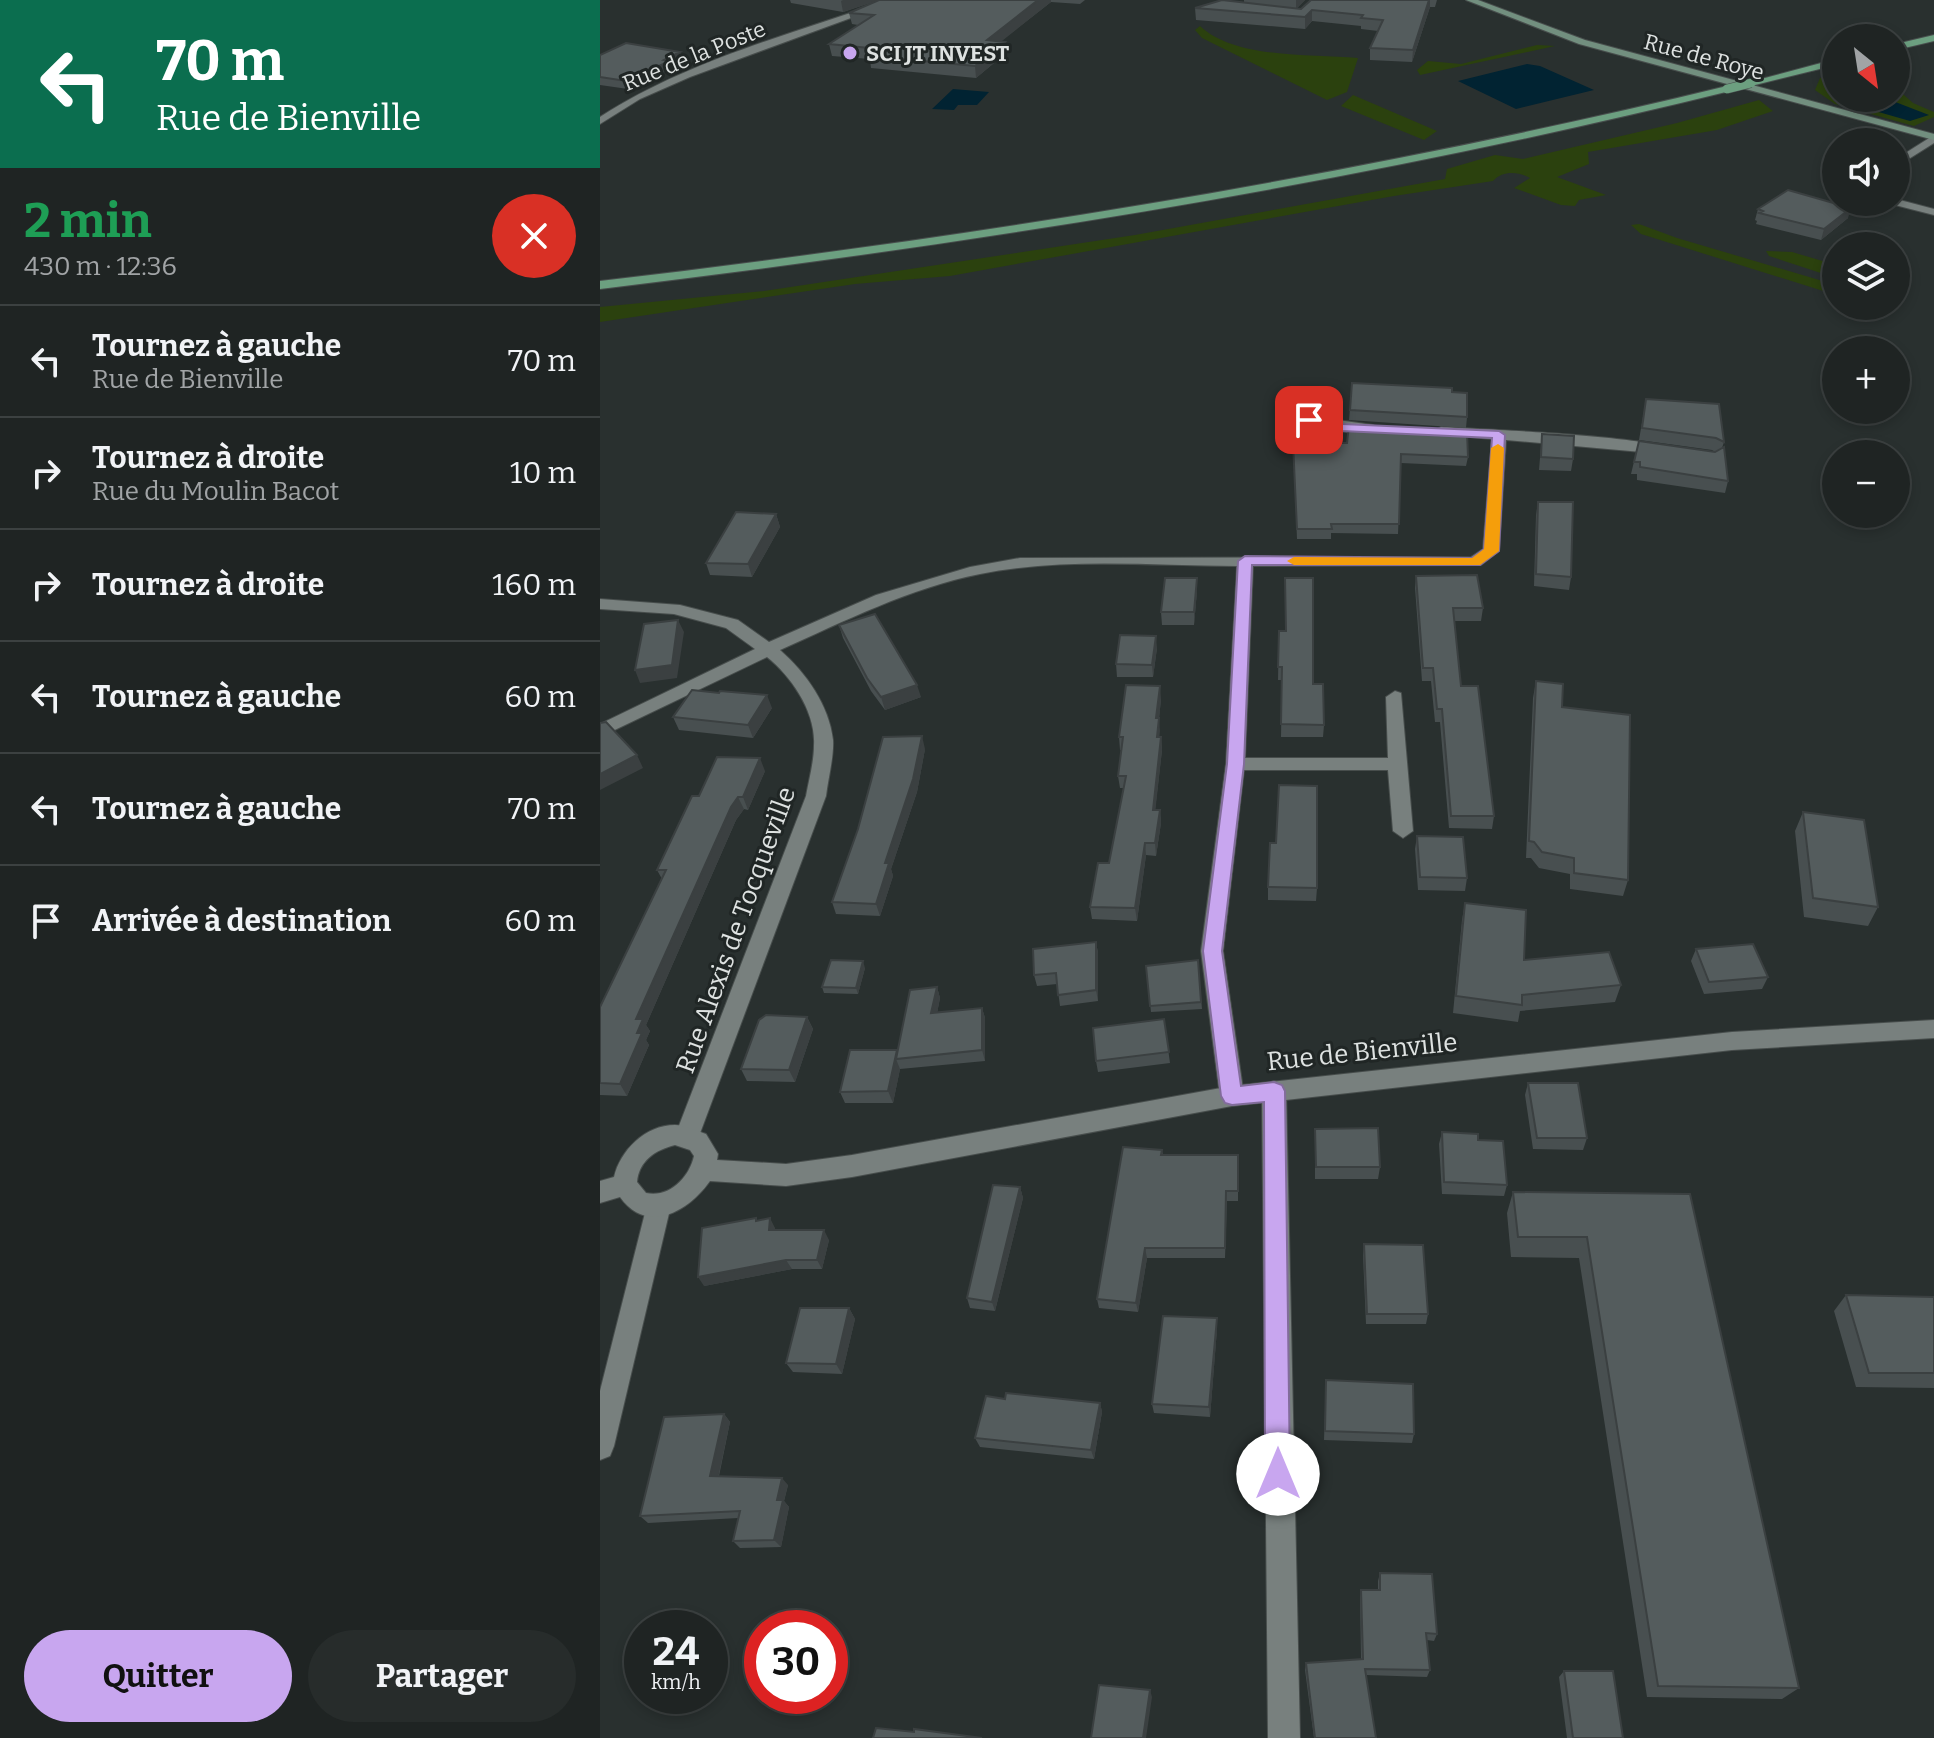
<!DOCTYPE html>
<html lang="fr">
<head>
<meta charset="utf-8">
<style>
  body { margin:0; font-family:Bitter,serif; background:#272c2b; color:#f1f3f6; height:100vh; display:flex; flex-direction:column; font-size:30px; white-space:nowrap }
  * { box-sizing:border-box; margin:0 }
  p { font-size:26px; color:#a1a4a6 }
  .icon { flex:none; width:44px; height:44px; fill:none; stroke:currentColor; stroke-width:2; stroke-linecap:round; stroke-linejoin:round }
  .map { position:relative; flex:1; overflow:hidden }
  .drawer { display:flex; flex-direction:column; background:#1f2423; width:600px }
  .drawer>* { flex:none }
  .banner { background:#0b6e4f; color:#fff; overflow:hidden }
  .needle { width:52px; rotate:150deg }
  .controls { position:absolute; left:1222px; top:24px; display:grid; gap:16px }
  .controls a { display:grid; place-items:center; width:88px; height:88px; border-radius:50%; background:#1f2423; box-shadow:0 4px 12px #0003,0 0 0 2px #3c4141; font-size:40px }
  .speed { position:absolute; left:24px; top:1610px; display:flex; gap:16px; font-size:40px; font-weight:700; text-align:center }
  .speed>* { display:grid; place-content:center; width:104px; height:104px; border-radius:50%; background:#1f2423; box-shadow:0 4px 12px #0003,0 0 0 2px #3c4141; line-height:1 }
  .speed small { font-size:20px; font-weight:400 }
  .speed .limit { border:12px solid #d22; background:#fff; color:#111 }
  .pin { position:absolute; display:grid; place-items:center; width:68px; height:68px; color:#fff; margin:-34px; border-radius:16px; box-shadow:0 4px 12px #0006 }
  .me { position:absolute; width:88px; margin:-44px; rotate:0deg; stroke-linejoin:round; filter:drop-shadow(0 0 6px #0008) }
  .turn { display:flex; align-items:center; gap:28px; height:168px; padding:0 24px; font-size:36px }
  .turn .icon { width:104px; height:104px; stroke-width:2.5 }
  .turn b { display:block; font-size:56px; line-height:68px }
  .round { display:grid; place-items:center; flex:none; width:84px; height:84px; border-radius:42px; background:#272c2b }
  .head { display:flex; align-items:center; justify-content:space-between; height:136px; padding:0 24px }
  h1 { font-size:48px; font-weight:700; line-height:60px; color:#1e9e55 }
  .cta { display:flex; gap:16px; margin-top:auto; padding:16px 24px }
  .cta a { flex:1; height:92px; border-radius:48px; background:#c8a6ef; color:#111; font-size:32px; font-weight:700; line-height:92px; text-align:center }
  .cta a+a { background:#272c2b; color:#f1f3f6 }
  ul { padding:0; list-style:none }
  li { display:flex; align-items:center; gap:24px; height:112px; padding:0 24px; border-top:2px solid #3c4141 }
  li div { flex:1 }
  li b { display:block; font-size:30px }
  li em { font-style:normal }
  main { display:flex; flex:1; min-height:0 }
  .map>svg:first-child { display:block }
  .green { fill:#2b410e }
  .water { fill:#012332 }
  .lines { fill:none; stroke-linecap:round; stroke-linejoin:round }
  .minor-casing { stroke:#474d4c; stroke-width:2 }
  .tertiary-casing { stroke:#474d4c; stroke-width:2 }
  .secondary-casing { stroke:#474d4c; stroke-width:2 }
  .primary-casing { stroke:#474d4c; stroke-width:2 }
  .minor { fill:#78807e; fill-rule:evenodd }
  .tertiary { fill:#78807e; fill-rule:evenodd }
  .secondary { fill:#728f7f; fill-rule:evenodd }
  .primary { fill:#6c9f80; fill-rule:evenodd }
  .primary-bridge-casing { stroke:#474d4c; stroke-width:10; stroke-linecap:butt }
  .primary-bridge { stroke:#6c9f80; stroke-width:9 }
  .wall { fill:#484f50 }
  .shaded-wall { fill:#3b4041 }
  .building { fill:#545c5d; stroke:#3b4041; stroke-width:2 }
  .route { fill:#c8a6ef; stroke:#826c9b; stroke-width:2 }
  .slow { fill:#f59e0b }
  .poi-dot { fill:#c8a6ef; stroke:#202625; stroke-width:3 }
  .labels { text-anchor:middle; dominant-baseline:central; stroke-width:6; stroke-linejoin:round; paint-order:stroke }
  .far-poi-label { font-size:22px; font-weight:bold; fill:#dee2e1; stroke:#202625; text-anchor:start }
  .far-street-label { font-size:22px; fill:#dee2e1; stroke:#202625 }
  .street-label { font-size:26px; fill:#dee2e1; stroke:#202625 }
</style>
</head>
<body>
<main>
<section class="drawer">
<div class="banner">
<div class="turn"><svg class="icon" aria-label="left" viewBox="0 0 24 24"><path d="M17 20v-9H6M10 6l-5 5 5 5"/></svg><div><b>70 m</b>Rue de Bienville</div></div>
</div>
<div class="head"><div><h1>2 min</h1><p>430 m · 12:36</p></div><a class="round" style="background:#d93025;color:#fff"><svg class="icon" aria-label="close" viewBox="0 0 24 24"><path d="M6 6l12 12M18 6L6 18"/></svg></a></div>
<ul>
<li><svg class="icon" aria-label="left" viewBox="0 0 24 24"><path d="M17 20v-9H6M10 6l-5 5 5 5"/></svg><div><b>Tournez à gauche</b><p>Rue de Bienville</p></div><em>70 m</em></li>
<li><svg class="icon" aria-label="right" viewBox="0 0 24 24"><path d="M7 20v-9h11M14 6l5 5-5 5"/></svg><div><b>Tournez à droite</b><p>Rue du Moulin Bacot</p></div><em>10 m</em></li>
<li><svg class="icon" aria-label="right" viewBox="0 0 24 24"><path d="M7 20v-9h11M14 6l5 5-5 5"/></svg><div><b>Tournez à droite</b></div><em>160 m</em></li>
<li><svg class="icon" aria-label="left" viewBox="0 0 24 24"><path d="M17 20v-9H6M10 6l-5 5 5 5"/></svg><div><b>Tournez à gauche</b></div><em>60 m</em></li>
<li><svg class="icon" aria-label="left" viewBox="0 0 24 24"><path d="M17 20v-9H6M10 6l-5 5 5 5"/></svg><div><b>Tournez à gauche</b></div><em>70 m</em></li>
<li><svg class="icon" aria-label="arrive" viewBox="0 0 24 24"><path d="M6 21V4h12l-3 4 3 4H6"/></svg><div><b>Arrivée à destination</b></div><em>60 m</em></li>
</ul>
<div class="cta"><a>Quitter</a><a>Partager</a></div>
</section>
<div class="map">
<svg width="1334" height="1738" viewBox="0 0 1334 1738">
  <rect width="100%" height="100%" fill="#29302f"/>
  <path class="green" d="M600 26C635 59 710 54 758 58L747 92 727 100 602 38 595 30Z
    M937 45 955 46 820 75 817 70 828 61 861 64Z
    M1236 75V98H1296V88L1313 103 1334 112V117L1314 126 1235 104 1215 90 1220 78Z
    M753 95 837 131 824 140 741 106Z
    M1159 100 1173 111 1117 130 988 152 989 164 957 177 1006 195 979 200 975 206 961 205 914 188 930 178C919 172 903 170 893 181L794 196 350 276 255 284 0 322V307L164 291 370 260 535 235 845 179 847 169 895 155 923 159 1077 123Z
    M1039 224 1077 238 1236 285V295L1041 234 1031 225Z
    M1166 251 1192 252 1236 265V278L1169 256Z"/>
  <path class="water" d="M927 64 940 66 994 90 916 109 858 81Z
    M353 89 389 92 377 105H358L354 110 332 109Z
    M1236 97 1285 98 1329 115 1310 121 1233 99Z"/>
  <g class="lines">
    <g class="minor-casing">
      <path id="minor" d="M288 0H300L90 77 40 99 0 124V117C86 61 192 34 288 0Z
        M1334 135V143L1296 167V159Z
        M1296 199 1334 209V215L1291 204 1290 202H1296Z
        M709 416 773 425 780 429C766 440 722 427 704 423L702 420Z
        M841 427C876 429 1054 436 1071 450L1064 454 906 440 899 551 881 565 653 566 645 758H788L786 697 795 691 801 693 813 831 803 838 793 831 788 770H644L623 951 644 1096 640 1103 632 1106 624 1103 620 1096 601 951 626 764 637 566C553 566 463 557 380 574 310 588 245 621 180 650 206 673 229 705 233 740 234 757 228 779 226 796L99 1136 95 1143 87 1146 79 1143 75 1136 206 796C209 779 214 762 214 745 216 712 191 676 167 657L0 737V724L155 649 126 628 74 614 0 609V599L80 605 138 620 169 642 276 595 370 567 420 558 871 557 883 549 892 439 836 434 834 431Z
        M674 1081 682 1084 686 1091 700 1738H668L662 1091 666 1084Z
        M59 1194 68 1197 71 1205 14 1446 10 1456 0 1460V1391L47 1205 50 1197Z"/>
    </g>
    <g class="tertiary-casing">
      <path id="tertiary" d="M1334 1020V1038L1132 1050 632 1106 252 1177 186 1186 110 1181C88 1212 47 1235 20 1197L0 1203V1181L14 1177C20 1151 45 1125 75 1125 84 1125 97 1131 106 1134L118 1154 117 1160 186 1164 252 1155 632 1086 1132 1032ZM75 1145 90 1150 94 1156C89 1178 69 1198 46 1193L37 1182C39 1161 55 1150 75 1145Z"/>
    </g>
    <g class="secondary-casing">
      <path id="secondary" d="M866 0H878L985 40 1334 134V140L979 44Z"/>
    </g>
    <g class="primary-casing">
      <path id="primary" d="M1334 35V41L1296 50V44Z
        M1236 59V65L1151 86 1146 83Z
        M1127 86 1130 91C758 183 381 243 0 289V281C383 236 752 177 1127 86Z"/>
    </g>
    <use href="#minor" class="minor"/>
    <use href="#tertiary" class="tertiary"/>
    <use href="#secondary" class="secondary"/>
    <use href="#primary" class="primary"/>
    <g class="primary-bridge-casing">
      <path id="primary-bridge" d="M1127 89 1151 83"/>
    </g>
    <use href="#primary-bridge" class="primary-bridge"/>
  </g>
  <path class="wall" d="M190 0H279L243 12 191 3Z
    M279 0H485L480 4 451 2 401 41 405 42 406 53 376 78 271 68 270 59 232 56 229 44 258 25 252 24 249 13Z
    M644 0H705L697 8 701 9 711 0H837L835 7H830L812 62 770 60V48L778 31 761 29V26L712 21 705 29 596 20 595 8 644 2Z
    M80 52 83 59 71 65 72 68 28 89 0 85V55Z
    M1158 209 1248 218 1221 240 1156 224 1157 221 1155 220Z
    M752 383 852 392 867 417 866 428 749 420Z
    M1046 399 1124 442 1122 448 1128 481 1125 493 1037 480V474H1031L1039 441 1115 452 1112 450 1039 440Z
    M942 434 973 459 971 471 939 470Z
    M693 443 868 457 866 466 801 463 798 534 731 533V539H697Z
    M938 502 971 577 969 590 934 586 936 515Z
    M176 514 180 527 152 577 110 575 106 563Z
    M816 576 883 608 881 621H854L861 686 894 816 892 829 849 828 840 722H835L831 681H822L815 588Z
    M597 591 594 625H562L561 612Z
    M239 625 321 697 285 710 271 691 243 638Z
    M679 631 713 684 724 725 723 737H681L682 680H678Z
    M557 648 553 677H517L516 664Z
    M936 681 962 707 1028 880 1023 896 970 889V874L939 868 931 858H926L933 698Z
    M561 699 559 718V737H561L562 750 555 810H560L561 823 556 856 546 855 537 921 492 919 490 907 509 863 524 788H520L518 776 522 750H520L519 737Z
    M172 708 153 738 79 730 73 717Z
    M325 749 317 792 291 869 293 876 280 916 236 914 232 902Z
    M165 771 148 810 144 809 136 820 46 1025 50 1031 46 1040 49 1045 27 1096 0 1095V1007L62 879 57 870 99 796Z
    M1203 812 1278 907 1268 926 1204 917 1195 831Z
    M817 836 867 878 865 891 818 890 815 849Z
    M668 887 717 888 716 901 668 900Z
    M865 903 924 960 1021 985 1015 1002 920 1011 918 1022 853 1013 862 920Z
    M496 942 498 953V1001L460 1006 457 984 437 986 434 975Z
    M1096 949 1168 977 1162 989 1104 994 1091 961Z
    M598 960 602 1009 551 1012 546 966Z
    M265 968 258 994 224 993 222 987Z
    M337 987 340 998 337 1013 382 1008 385 1018V1061L300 1069 293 1103H245L240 1092 298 1052Z
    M207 1017 213 1029 195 1082 147 1081 141 1069Z
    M564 1019 570 1063 498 1072 496 1061Z
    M928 1083 987 1138 983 1150 933 1149 925 1095Z
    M715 1129 780 1167 778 1179H715Z
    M842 1132 878 1140 907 1185 904 1196 842 1194 839 1144Z
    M562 1150 563 1155H638V1201H627L625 1258H547L538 1312 499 1308 497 1299Z
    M420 1187 423 1198 395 1311 370 1308 367 1298Z
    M913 1192 1090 1194 1199 1688 1182 1699 1047 1697 979 1258 911 1257 907 1213Z
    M158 1221 175 1228V1230L229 1240 222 1269H192L104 1286Z
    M764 1244 828 1314 826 1324H766L763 1255Z
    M1246 1295 1334 1297V1388L1256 1387 1234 1311Z
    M249 1308 255 1319 242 1374 193 1372 186 1363Z
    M617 1329 610 1417 554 1413 552 1404Z
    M726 1380 814 1434 812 1443 724 1440Z
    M405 1399 500 1403 502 1412 494 1459 380 1447 375 1438Z
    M124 1414 130 1422 119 1476 188 1485 184 1501 189 1507 181 1547 140 1548 133 1541 138 1518 48 1523 40 1516Z
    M780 1573 837 1634 834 1641 827 1640 830 1670 827 1677 766 1675 776 1738H714L705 1670 706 1663 761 1659 760 1597 761 1590H778V1581Z
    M964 1671 1023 1738H967L959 1677Z"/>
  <path class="shaded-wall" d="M243 0H279L243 12 241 1Z
    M438 0H451V2L388 52 387 40Z
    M696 0H705L696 9Z
    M829 0H830V7L812 62 813 50Z
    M712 10V21L705 29V17Z
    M405 42 406 53 376 78 375 66Z
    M80 52 83 59 71 65 72 68 28 89 26 81Z
    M1251 208 1248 218 1221 240 1224 229Z
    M176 514 180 527 152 577 148 564Z
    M597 578V591L594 625V612Z
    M78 620 84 632 77 678 40 683 35 670Z
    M556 636 557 648 553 677 552 665Z
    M317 685 321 697 285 710 281 697Z
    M560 686 561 699 558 730 556 718Z
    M167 695 172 708 153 738 148 725Z
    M559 718 560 731 558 750 557 737Z
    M322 736 325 749 317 792 291 869 293 876 280 916 276 904 285 863Z
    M561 737 562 750 554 823 553 810Z
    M37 755 43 768 0 790V774Z
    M160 758 165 771 148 810 143 797Z
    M138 797 144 809 136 820 46 1025 50 1031 46 1040 49 1045 27 1096 20 1084 37 1033 36 1019 131 807Z
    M560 810 561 823 556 856 555 843Z
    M545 843 546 855 537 921 535 908Z
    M496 942 498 953V1001L496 990Z
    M263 961 265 968 258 994 256 988Z
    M337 987 340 998 335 1024 331 1013Z
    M382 1008 385 1018V1061L382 1050Z
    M207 1017 213 1029 195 1082 189 1070Z
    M297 1050 300 1059H296L300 1069 293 1103 288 1091Z
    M420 1187 423 1198 395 1311 392 1302Z
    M170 1218 175 1228V1240L169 1230Z
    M224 1230 229 1240 222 1269 217 1260Z
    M545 1248 547 1258 538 1312 536 1303Z
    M186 1260 192 1269 104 1286 98 1277Z
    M249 1308 255 1319 242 1374 236 1364Z
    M617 1318V1329L610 1417 609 1407Z
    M500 1403 502 1412 494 1459 491 1450Z
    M124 1414 130 1422 117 1483 110 1476Z
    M182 1478 188 1485 184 1501 189 1507 181 1547 174 1540 177 1500Z
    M550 1690 552 1697 546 1738H543Z"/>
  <path class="building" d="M279 0H438L387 40 405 42 375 66 269 56 279 49 229 44 274 15 249 13Z
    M622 0 701 9 711 0H829L813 50 770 48 783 20 761 18 763 15 712 10 705 17 595 8Z
    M26 43 80 52 64 60 70 61 26 81 0 77V55Z
    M1188 190 1251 208 1224 229 1159 213 1163 211 1158 209Z
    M752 383 852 388V392L867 393V417L750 410Z
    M1046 399 1119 404 1124 442 1116 438 1042 428Z
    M749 425 867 432 868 457 801 454 799 524H731L732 529H697L693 443H747Z
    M942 434 974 436 973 459 941 457Z
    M1039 441 1115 452 1124 447 1128 481 1040 467V462H1034Z
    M938 502H973L971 577 936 574Z
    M136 512 176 514 148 564 106 563Z
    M877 575 883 608H853L861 686H878L894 816H851L842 709H837L833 668H823L816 576Z
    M565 578H597L594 612H561Z
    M685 578H713V684H723L724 725 681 724 682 667H678L679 631H686Z
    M275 614 317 685 281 697 267 678 239 625Z
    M78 620 72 665 35 670 44 624Z
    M520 635 556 636 552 665 516 664Z
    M936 681 963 684 962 707 1030 715 1028 880 974 873V858L942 852 934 842 929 841Z
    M526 685 560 686 556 718H559L557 737H561L553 810H560L555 843H545L535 908 490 907 498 863H509L526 776H518L523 737H519Z
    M92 690 119 693 120 691 167 695 148 725 73 717Z
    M6 722 37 755 0 774V723Z
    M322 736 313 779 285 863H289L276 904 232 902 258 829 283 737Z
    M117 757 160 758 143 797H138L131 807 36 1019H43L37 1033H42L20 1084 0 1083V1007L66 870H57L92 796H99Z
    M679 785 717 786V888L668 887 670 843H676Z
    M1203 812 1264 820 1278 907 1213 898Z
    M817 836 863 837 867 878 820 877Z
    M865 903 926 910 924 960 1009 952 1021 985 922 995V1005L856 996Z
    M496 942V990L458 995 456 973 434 975 433 949Z
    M1153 944 1168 977 1109 982 1096 949Z
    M231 960 263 961 256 988 222 987Z
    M598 960 601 1002 550 1006 546 966Z
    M337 987 331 1013 382 1008V1050L296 1059 310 990Z
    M166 1015 207 1017 189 1070 141 1069 159 1020Z
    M564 1019 569 1052 496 1061 493 1028Z
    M250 1050H297L288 1091 240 1092Z
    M928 1083H978L987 1138H937Z
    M778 1128 780 1167H716L715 1129Z
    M842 1132 878 1134V1140L903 1141 907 1185 844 1182Z
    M523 1147 562 1150 561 1155H638V1191H626L625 1248H545L536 1303 497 1299Z
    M393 1185 420 1187 392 1302 367 1298Z
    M913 1192 1090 1194 1199 1688 1058 1686 987 1237H918Z
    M156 1218V1221L170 1218 169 1230H224L217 1260H186L98 1277 102 1228Z
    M764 1244 823 1245 828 1314H767Z
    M1246 1295 1334 1297V1373H1269Z
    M200 1308H249L236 1364 186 1363Z
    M563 1316 617 1318 609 1407 552 1404Z
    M726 1380 813 1384 814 1434 725 1431Z
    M406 1393 500 1403 491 1450 375 1438 386 1396 405 1399Z
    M124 1414 110 1476 182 1478 177 1500H183L174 1540 133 1541 140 1511 40 1516 64 1417Z
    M780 1573 832 1574 837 1634 826 1633 830 1670 765 1669 776 1738H715L706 1663 763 1659 761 1590H780Z
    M964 1671H1013L1023 1738H973Z
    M499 1685 550 1690 543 1738H491Z
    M276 1728 314 1732V1729L382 1738H273Z"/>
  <path class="route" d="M709 416 742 424 899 431 905 435 899 551 880 565H652L644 764 622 951 641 1086 674 1082 682 1085 685 1091 690 1474 687 1483 678 1487 669 1483 665 1474 664 1102 632 1105 625 1103 621 1096 603 951 627 764 638 561 645 556 872 558 884 549 892 438 742 431 704 423V417Z"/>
  <path class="slow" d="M898 444 904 448 899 551 880 565H694L687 561 694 557 872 558 884 549 891 448Z"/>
  <circle class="poi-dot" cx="250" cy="53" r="8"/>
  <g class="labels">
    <g class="far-poi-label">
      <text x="266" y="53">SCI JT INVEST</text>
    </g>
    <g class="far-street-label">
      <text transform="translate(94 56) rotate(-22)">Rue de la Poste</text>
      <text transform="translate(1104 57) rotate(15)">Rue de Roye</text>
    </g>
    <g class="street-label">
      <text transform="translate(136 930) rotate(-70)">Rue Alexis de Tocqueville</text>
      <text transform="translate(762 1052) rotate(-6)">Rue de Bienville</text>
    </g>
  </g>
</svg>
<div class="controls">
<a><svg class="needle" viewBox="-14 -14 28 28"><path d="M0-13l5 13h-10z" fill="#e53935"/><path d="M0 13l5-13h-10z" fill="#a1a4a6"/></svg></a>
<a><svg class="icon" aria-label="sound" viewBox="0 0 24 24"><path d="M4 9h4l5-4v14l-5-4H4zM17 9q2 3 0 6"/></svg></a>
<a><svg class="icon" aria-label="layers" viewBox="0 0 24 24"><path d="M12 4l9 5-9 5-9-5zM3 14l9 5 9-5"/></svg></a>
<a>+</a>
<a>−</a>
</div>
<div class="speed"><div>24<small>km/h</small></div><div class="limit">30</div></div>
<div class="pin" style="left:709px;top:420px;background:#d93025"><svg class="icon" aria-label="arrive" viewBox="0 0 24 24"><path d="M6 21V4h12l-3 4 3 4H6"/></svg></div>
<svg class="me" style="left:678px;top:1474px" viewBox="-20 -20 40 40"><circle r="19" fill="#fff"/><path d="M0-13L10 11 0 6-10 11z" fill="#c8a6ef"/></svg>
</div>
</main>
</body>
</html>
